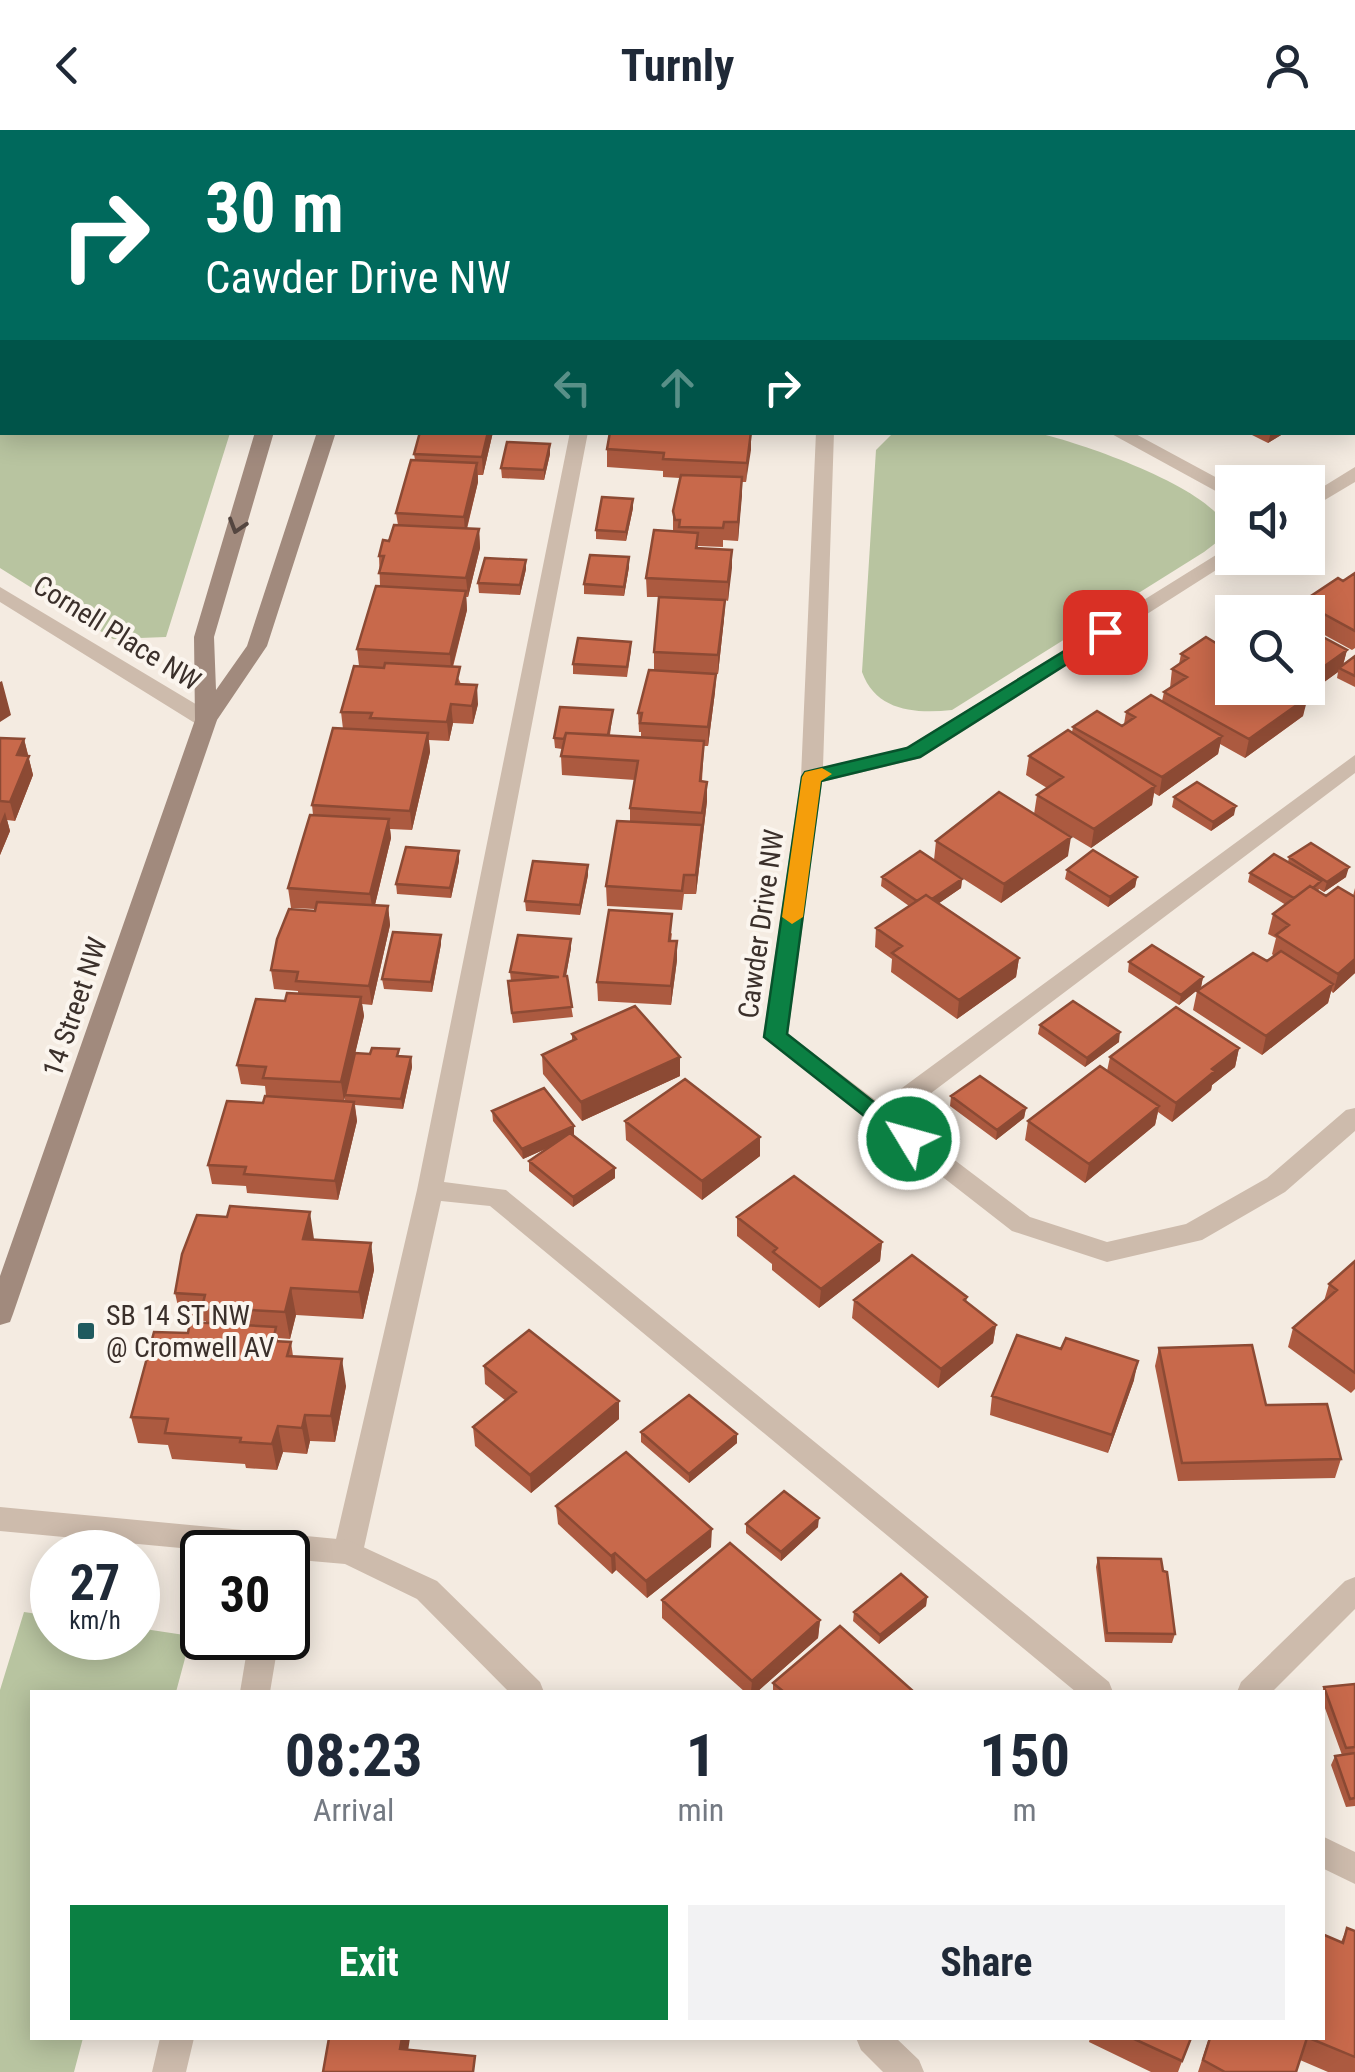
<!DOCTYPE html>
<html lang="en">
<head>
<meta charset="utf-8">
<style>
  body { margin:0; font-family:"Roboto Condensed",sans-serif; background:#f2f2f3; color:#1f2937; height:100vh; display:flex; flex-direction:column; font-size:38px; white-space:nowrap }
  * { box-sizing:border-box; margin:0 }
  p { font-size:32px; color:#747a83 }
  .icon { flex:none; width:55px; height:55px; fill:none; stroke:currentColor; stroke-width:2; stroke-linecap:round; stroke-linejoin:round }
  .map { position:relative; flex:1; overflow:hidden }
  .drawer { position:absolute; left:30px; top:1560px; width:1295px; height:350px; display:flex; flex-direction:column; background:#fff; border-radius:0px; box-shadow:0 5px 25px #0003 }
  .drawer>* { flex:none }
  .banner { position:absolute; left:0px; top:0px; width:1355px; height:305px; box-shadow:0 5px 25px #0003; background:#00695c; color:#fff; overflow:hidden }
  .fabs { position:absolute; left:1215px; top:335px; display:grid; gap:20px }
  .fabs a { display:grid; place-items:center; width:110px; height:110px; border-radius:0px; background:#fff; box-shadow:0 5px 25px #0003; font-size:50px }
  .speed { position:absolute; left:30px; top:1400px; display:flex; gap:20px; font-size:50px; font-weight:700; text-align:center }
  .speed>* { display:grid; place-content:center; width:130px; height:130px; border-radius:50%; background:#fff; box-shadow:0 5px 25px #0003; line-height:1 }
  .speed small { font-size:25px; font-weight:400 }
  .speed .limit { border:5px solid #111; border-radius:15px; background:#fff; color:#111 }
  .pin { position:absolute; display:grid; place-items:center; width:85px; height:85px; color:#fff; margin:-42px; border-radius:20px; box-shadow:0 5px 15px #0006 }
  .me { position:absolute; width:110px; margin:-55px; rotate:307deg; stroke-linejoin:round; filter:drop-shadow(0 0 8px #0008) }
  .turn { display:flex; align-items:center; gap:35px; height:210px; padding:0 40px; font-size:45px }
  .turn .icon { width:130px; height:130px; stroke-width:2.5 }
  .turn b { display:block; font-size:70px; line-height:85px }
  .lanes { display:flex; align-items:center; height:95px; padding:0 40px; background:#0003; justify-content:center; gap:50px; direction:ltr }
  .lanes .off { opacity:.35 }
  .eta { display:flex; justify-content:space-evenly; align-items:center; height:170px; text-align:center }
  .eta b { font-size:60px; font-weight:700; line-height:70px }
  .button { display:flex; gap:20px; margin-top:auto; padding:20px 40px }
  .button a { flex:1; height:115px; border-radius:0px; background:#0b8043; color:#fff; font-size:40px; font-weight:700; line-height:115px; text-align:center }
  .button a+a { background:#f2f2f3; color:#1f2937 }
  header { display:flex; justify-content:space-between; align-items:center; height:130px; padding:0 40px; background:#fff; font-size:45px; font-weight:700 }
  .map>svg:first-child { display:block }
  .green { fill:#b8c4a0 }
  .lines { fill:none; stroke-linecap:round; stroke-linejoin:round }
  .lane { fill:#cdbbac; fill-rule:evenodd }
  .street { fill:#cdbbac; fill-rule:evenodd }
  .secondary { fill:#a18a7d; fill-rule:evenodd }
  .wall { fill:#ac5a40 }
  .shaded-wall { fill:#8c4a34 }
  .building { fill:#c8694b; stroke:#8c4a34; stroke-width:2.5 }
  .oneway { stroke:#544640 }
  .route { fill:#0b8043; stroke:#07532c; stroke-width:2.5 }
  .slow { fill:#f59e0b }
  .poi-dot { fill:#1f5a5e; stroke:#fbf5ee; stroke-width:4 }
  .labels { text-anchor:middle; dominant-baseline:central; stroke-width:8; stroke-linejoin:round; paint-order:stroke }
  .street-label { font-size:28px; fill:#3b302b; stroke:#fbf5ee }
  .poi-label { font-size:28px; fill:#3b302b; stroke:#fbf5ee; text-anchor:start }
</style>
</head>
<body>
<header><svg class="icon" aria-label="back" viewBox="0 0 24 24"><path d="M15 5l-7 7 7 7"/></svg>Turnly<svg class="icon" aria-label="person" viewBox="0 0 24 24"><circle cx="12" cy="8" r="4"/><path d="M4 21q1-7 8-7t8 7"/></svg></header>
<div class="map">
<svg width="1355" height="1942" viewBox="0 0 1355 1942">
  <rect width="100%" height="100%" fill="#f4ebe1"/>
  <path class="green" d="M0 253 2 302 230 303 166 507 113 509 0 438Z
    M1031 302C1070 308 1220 360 1226 400L1221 409 1204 422 952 580C915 584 876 581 862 542L876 320 893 303Z
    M24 1482 52 1486V1508H138V1498L191 1506 176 1562H32V1908H83L74 1942H0V1560Z"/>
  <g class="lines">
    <path class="lane" d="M927 0H943V2H927Z
      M1098 0H1115L1116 2H1100Z
      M1355 106V116L1352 117V107Z
      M0 122H2V132H0Z
      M570 302H588L444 1052 506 1060 1109 1552 1113 1562H1076L490 1076 441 1071 363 1422 358 1431 348 1434 338 1431 333 1422 417 1060Z
      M1355 625V643L890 994H872L868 987 872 980Z
      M1355 1447V1479L1272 1562H1237L1241 1552 1345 1451Z
      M1322 1706 1355 1722V1754L1322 1738Z"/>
    <path class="street" d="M0 228H2V238H0Z
      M816 302H834L823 637 906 618 1232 415 1235 428 921 628 822 652 788 904 1030 1087 1107 1112 1186 1094 1267 1048 1346 980 1355 978V1001L1285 1062 1202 1110 1107 1132 1012 1101 763 907 801 647Z
      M1108 302H1132L1232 356V370Z
      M1355 337V352L1308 380V366Z
      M0 457 214 585 217 590 214 595H198L0 472Z
      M0 1377 348 1410 437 1451 540 1552 544 1562H509L417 1469 345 1434 288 1429V1422H223L0 1401Z
      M249 1508H279L270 1562H240Z
      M160 1908H194L186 1942H152Z
      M856 1908H896L919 1930 924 1942H883L861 1920Z"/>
    <path class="secondary" d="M78 0H154L155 2H80Z
      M842 0H912L913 2H844Z
      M1352 93 1355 94V104L1352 103Z
      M255 302H274L214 507 216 560 247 516 317 302H336L267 516 217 590 13 1184 10 1192 0 1195V1146L195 590 194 507Z"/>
  </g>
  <path class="wall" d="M1355 1V41L1352 40V2Z
    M420 302H493L483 345H478V352L467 399H479L480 418 468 467H466L467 480 453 537 461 554 478 574 473 594 453 593 449 611 429 610 430 622 412 700 390 699 391 708 375 775 388 776 390 795 372 875 362 874 364 886 355 923 411 927 412 937 403 979 355 975 357 991 338 1070 247 1063 246 1056 212 1054 208 1035 263 973 345 972V966L344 971 266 966 265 956 241 954 237 935 285 871 298 863V861L274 859 271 840 315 779 291 778 288 758 313 685 312 675 343 599 341 582 359 536 357 519 380 456 379 426 398 395 396 383 415 330 414 324Z
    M751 302 746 352H742L738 411 723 410V417L698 416V418L732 420 728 471 725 470 724 489 718 544H716L715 562 708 616H704L702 651 707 671 696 764H684L682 780 607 776 606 756 630 691V678L635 650 562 645 561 626 562 619 555 618 554 608 613 580 610 605 641 607V602H639L638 583 654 540V522L659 467H647L646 448 673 401V381L680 348 663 347V341L607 337V319Z
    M1246 302H1286L1268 313Z
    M550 314V324L544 350 502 348 501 338Z
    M633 378 626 411 596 409V400Z
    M526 430V439L520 465 479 463 478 453Z
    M629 437 624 466 584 464V454Z
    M1355 443V518L1352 520 1308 496V482H1299L1302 472 1343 451Z
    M631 512V521L627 547 573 544V534Z
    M1347 520 1343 535 1355 526V557L1337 548 1338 542 1305 566 1303 586 1245 628 1220 614 1218 624 1159 666 1154 663 1152 675 1091 718 1041 688 1068 726 1001 773 934 730 936 711 1034 684 1037 665 1047 658 1026 645 1029 626 1072 602 1073 597 1122 596 1124 594 1126 582 1162 571 1164 562 1170 558 1172 539 1179 534 1181 524 1232 558H1308Z
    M0 608 24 609 33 645 15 691 7 690 10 701 0 725Z
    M1174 667 1234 685 1211 701 1172 677Z
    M459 721V731L451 768 397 764 396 754Z
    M1289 727 1346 747 1324 762 1319 759 1318 761 1326 766H1353L1355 758V843L1333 863 1331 861 1328 873 1262 925 1193 880 1197 861 1267 831 1274 826 1272 824 1276 808 1268 804 1273 784 1286 775 1248 752 1250 743 1288 732Z
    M1067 740 1137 747 1135 757 1108 777 1065 749Z
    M588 745 580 785 526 781 525 771Z
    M882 747 962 749 961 758 939 773 1019 828 1016 847 957 889 891 842 892 829 875 817 876 798 909 776 881 756Z
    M672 803 671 811 677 830 671 875 598 871 597 852Z
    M441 805V814L432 862 384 859 382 849Z
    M571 809V818L566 846 573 887 513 893 508 861 511 851 510 842Z
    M1129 832 1203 847 1201 857 1179 875 1128 842Z
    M1040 895 1119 912 1085 937 1038 904Z
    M572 904 680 946 582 991 543 944 542 925 572 911Z
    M1239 918 1235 937 1212 955 1211 960 1172 992 1158 982 1155 995 1085 1053 1025 1010 1028 991 1107 941 1110 927Z
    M951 966 1026 978 1024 988 996 1010 950 976Z
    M492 981 574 1006 615 1048 573 1077 529 1041V1031L550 1017 523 1029 493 991Z
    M625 991 760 1007V1026L702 1070 626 1010Z
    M737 1087 882 1112 880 1131 819 1178 772 1140V1134L737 1106Z
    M314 1110 371 1113 374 1140 363 1189 296 1185 290 1209 278 1208V1211L291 1212 293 1226 346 1256 335 1312 310 1311 307 1324 283 1322 277 1340 246 1338 245 1334 172 1329 168 1315 138 1313 131 1287 188 1203 206 1193V1191L181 1190 175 1163Z
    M1355 1131V1259L1351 1263 1288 1217 1293 1198 1324 1171 1329 1154Z
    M967 1167 966 1172 996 1195 993 1213 938 1258 852 1188 854 1170Z
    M1159 1218 1266 1275 1341 1329 1335 1348 1178 1351 1155 1236Z
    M484 1236 619 1271V1289L531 1363 475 1316 473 1297 506 1271 485 1254Z
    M1134 1250 1108 1323 990 1285 992 1266Z
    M641 1302 737 1304V1313L689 1353 641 1312Z
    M556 1376 711 1417 647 1468 616 1440 612 1444 558 1394Z
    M746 1394 818 1397 781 1431 746 1403Z
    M1098 1428 1163 1441 1175 1504 1172 1513 1105 1512 1096 1437Z
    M927 1467 926 1476 879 1514 853 1491 854 1482Z
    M662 1470 820 1490 818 1508 757 1562H745L662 1488Z
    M773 1553 914 1562H773Z
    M1355 1554V1676L1346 1677 1331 1635 1335 1626 1342 1625 1322 1570V1562L1324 1557Z
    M1347 1798 1355 1801V1942H1328L1300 1930 1296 1942H1198L1209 1908H1322L1341 1812Z
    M1090 1908H1191L1178 1942H1151L1089 1912Z"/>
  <path class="shaded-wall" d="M2 145V182L0 172V150Z
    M1355 249V264L1352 266V250Z
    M488 302H493L483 345 482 327Z
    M751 302V320L746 352 747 333Z
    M1271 302H1286L1268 313Z
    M550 314V324L544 350V340Z
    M477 333 478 352 465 405 464 387Z
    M742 347V366L738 411V392Z
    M633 369V378L626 411V402Z
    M479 399 480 418 468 467 466 448Z
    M732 420V438L728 471V452Z
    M629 427V437L624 466V457Z
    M526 430V439L520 465V455Z
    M466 461 467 480 451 542 450 524Z
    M725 470 724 489 718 544V525Z
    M1347 520 1342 539 1339 538 1338 542 1299 570 1302 558H1308V548Z
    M716 544 715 562 708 616V597Z
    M2 551 11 585 0 592V552Z
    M477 555 478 574 473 594 472 576Z
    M1308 567 1303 586 1245 628 1249 609Z
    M451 574 453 593 449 611 447 592Z
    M428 603 430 622 412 700 410 681Z
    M1222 606 1218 624 1159 666 1162 647Z
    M24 609 33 645 15 691 10 672 17 625Z
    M707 652V671L696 764V745Z
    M1155 656 1152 675 1091 718 1094 699Z
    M1236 676 1234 685 1211 701 1213 692Z
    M5 682 10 701 0 725V694Z
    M389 689 391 708 373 783 370 764Z
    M1071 707 1068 726 1001 773 1004 754Z
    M459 721V731L451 768 450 758Z
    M588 735V745L580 785V775Z
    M1349 737 1346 747 1324 762 1327 752Z
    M1137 747 1135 757 1108 777 1110 767Z
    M962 749 961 758 922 785 923 775Z
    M388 776 390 795 372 875 369 856Z
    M441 805V814L432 862 431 852Z
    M571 809V818L564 856V846Z
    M677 811V830L671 875V856Z
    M1019 828 1016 847 957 889 959 870Z
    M1355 829V843L1333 863 1338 844Z
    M1203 847 1201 857 1179 875 1181 865Z
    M1333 854 1328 873 1262 925 1266 906Z
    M361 867 364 886 344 971 341 952Z
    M1120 902 1119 912 1085 937 1087 928Z
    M1239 918 1235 937 1212 955 1211 960 1172 992 1176 973 1212 939Z
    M411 927 412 937 403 979 401 969Z
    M680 927V946L582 991 581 972Z
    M354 972 357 991 338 1070 335 1051Z
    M1159 976 1155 995 1085 1053 1089 1034Z
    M1026 978 1024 988 996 1010 997 1000Z
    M574 996V1006L523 1029 522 1019Z
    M760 1007V1026L702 1070V1051Z
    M615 1038V1048L573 1077V1067Z
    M310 1082 314 1109 308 1136 303 1109Z
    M882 1112 880 1131 819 1178 821 1159Z
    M371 1113 374 1140 363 1189 359 1162Z
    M291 1158 296 1185 290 1209 285 1182Z
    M996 1195 993 1213 938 1258 941 1239Z
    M342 1229 346 1256 335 1312 331 1286Z
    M1138 1231 1134 1250 1108 1323 1112 1305Z
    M619 1271V1289L531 1363 530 1345Z
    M305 1285 310 1311 307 1324 302 1298Z
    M278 1296 283 1322 277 1340 272 1314Z
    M737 1304V1313L689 1353V1344Z
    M819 1388 818 1397 781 1431V1422Z
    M712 1399 711 1417 647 1468 646 1451Z
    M615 1423 616 1440 612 1444 611 1426Z
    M927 1467 926 1476 879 1514 880 1505Z
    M820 1490 818 1508 757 1562H751L752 1551Z
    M402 1908H410L405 1941 400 1919Z"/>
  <path class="building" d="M1355 1V22L1352 21V2Z
    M0 129H2V145L0 150Z
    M1353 134 1355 135V162L1352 161Z
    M1352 202 1355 203V249L1352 250Z
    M420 302H488L482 327 414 324Z
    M610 302H751L747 333 663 329 664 323 607 319Z
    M507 312 550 314 544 340 501 338Z
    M411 330 477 333 464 387 396 383Z
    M681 345 742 347 738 392H724L723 398 679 397 680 390H675L673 381Z
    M602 367 633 369 626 402 596 400Z
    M394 395 479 399 466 448 379 443 384 426H379L383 410 389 411Z
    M654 400 698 403 696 418 732 420 728 452 646 448Z
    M590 425 629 427 624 457 584 454Z
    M485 428 526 430 520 455 478 453Z
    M1355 443V501L1302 472 1338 448 1343 451Z
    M376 456 466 461 450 524 357 519Z
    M659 467 725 470 718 525 654 522Z
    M1308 499 1347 520 1308 548Z
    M1206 507 1232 523V558H1291L1308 567 1249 609 1164 562 1187 547 1172 539 1188 528 1181 524Z
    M578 508 631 512 627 537 573 534Z
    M1355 526V546L1339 538Z
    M385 533 460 537 456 554 477 555 472 576 451 574 447 592 370 588 372 583 341 582 354 536 384 538Z
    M649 540 716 544 708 597 640 593 642 583H638Z
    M1151 565 1222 606 1162 647 1073 597 1097 581 1122 596 1135 587 1126 582Z
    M560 577 613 580 608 605 566 603 564 609 554 608Z
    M333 598 428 603 410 681 312 675Z
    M1068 600 1155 656 1094 699 1037 665 1063 647 1029 626Z
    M566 603 704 611 700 651 707 652 702 683 630 678 638 631 561 626Z
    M0 608 24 609 17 625 29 626 10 672 0 671Z
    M1197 652 1236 676 1213 692 1174 667Z
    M999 662 1071 707 1004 754 936 711Z
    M310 685 389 689 370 764 288 758Z
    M617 691 702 695 696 745H684L682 761 606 756Z
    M1311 713 1349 737 1327 752 1289 727Z
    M406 717 459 721 450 758 396 754Z
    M1093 720 1137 747 1110 767 1067 740Z
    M920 721 962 749 932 769 926 765 917 771 882 747Z
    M1274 724 1321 751 1313 758 1310 756 1294 768 1250 743Z
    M533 731 588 735 580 775 525 771Z
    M1310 756 1326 766 1338 757 1355 767V829L1338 844 1276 805 1289 795 1273 784Z
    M926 765 1019 828 959 870 892 823 902 816 876 798Z
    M317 772 388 776 369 856 296 851 298 842 271 840 277 809 289 779 315 781Z
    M609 780 672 784 669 811H677L671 856 597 852Z
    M393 802 441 805 431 852 382 849Z
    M518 805 571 809 564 846H567L572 877 512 883 508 851 559 847 510 842Z
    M1152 815 1203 847 1181 865 1129 832Z
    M1281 821 1333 854 1266 906 1197 861 1253 823 1267 831Z
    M287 863 361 867 341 952 263 948 266 937 237 935 256 869 285 871Z
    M1073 871 1120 902 1087 928 1040 895Z
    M635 876 680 927 581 972 542 925 576 909 572 904Z
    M1176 877 1239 918 1212 939 1215 941 1176 973 1110 927Z
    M372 918 399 919 397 926 411 927 401 969 345 965 355 923 370 924Z
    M1100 936 1159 976 1089 1034 1028 991Z
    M980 946 1026 978 997 1000 951 966Z
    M685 949 760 1007 702 1051 625 991Z
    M544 958 574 996 522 1019 492 981Z
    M265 966 354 972 335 1051 244 1044 246 1037 208 1035 227 971 263 973Z
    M570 1003 615 1038 573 1067 529 1031Z
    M794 1046 882 1112 821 1159 773 1122 777 1118 737 1087Z
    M230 1076 310 1082 303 1109 371 1113 359 1162 291 1158 285 1182 202 1177 205 1165 175 1163 182 1124 197 1085 227 1087Z
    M912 1125 967 1167 964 1170 996 1195 941 1239 854 1170Z
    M1355 1131V1243L1293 1198 1337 1160 1329 1154Z
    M190 1192 276 1197 273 1211 291 1212 287 1226 342 1229 331 1286 305 1285 302 1298 278 1296 272 1314 240 1312 241 1308 165 1303 168 1289 131 1287 154 1202 188 1203Z
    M529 1200 619 1271 530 1345 473 1297 516 1262 484 1236Z
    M1017 1205 1061 1219 1066 1208 1138 1231 1112 1305 992 1266Z
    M1252 1215 1266 1275 1327 1274 1341 1329 1182 1333 1159 1218Z
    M689 1265 737 1304 689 1344 641 1302Z
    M626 1322 712 1399 646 1451 615 1423 611 1426 556 1376Z
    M784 1361 819 1388 781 1422 746 1394Z
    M730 1413 820 1490 752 1551 662 1470Z
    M1098 1428 1161 1429 1163 1441 1167 1442 1175 1504 1107 1503Z
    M901 1444 927 1467 880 1505 854 1482Z
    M840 1496 914 1562H784L773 1553Z
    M1355 1554V1617L1346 1618 1324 1557Z
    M1355 1623V1668L1350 1669 1335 1626Z
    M1347 1798 1355 1801V1927L1309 1908H1322V1804L1343 1813Z
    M329 1908H402L400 1919 475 1926 473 1942H323Z
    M1132 1908H1191L1182 1931Z
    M1210 1908H1307L1296 1942H1225L1203 1930Z"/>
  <defs><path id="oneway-chevron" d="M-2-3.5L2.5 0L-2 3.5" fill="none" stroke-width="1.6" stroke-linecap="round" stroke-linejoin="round" transform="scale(2.5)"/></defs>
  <use class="oneway" href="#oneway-chevron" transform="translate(237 396) rotate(107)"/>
  <path class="route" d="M1105 496 1111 498V506L920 627 821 651 787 904 921 1009 917 1015H901L764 907 802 647 805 642 907 618Z"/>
  <path class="slow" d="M822 638 832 644 821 651 803 787 792 794 782 787 802 647 805 642Z"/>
  <rect class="poi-dot" x="76" y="1191" width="20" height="20" rx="5"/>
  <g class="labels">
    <g class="street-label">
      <text transform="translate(117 503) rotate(32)">Cornell Place NW</text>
      <text transform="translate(761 794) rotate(-82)">Cawder Drive NW</text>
      <text transform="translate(75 877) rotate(-71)">14 Street NW</text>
    </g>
    <g class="poi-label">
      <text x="106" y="1185">SB 14 ST NW<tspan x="106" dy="32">@ Cromwell AV</tspan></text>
    </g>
  </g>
</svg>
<div class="fabs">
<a><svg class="icon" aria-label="sound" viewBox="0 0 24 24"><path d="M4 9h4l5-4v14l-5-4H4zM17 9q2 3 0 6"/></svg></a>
<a><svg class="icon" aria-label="search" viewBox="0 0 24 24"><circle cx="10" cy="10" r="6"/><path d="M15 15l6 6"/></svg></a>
</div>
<div class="speed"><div>27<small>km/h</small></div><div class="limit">30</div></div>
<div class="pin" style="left:1105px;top:502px;background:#d93025"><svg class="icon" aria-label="arrive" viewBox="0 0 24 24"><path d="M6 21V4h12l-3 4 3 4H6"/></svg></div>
<svg class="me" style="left:909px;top:1009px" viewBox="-20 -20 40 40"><circle r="17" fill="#0b8043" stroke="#fff" stroke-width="3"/><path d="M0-11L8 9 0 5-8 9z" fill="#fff"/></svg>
<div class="banner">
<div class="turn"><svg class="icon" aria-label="right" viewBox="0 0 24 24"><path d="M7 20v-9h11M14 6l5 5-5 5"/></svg><div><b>30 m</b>Cawder Drive NW</div></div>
<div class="lanes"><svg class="icon off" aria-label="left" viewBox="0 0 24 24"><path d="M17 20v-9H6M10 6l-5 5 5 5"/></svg><svg class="icon off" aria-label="ahead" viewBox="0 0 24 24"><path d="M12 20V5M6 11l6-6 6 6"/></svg><svg class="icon" aria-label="right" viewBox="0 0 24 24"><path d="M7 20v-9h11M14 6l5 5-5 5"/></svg></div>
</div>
<section class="drawer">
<div class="eta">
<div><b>08:23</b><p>Arrival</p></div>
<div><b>1</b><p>min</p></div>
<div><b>150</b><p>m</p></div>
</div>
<div class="button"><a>Exit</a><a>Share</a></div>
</section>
</div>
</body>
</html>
